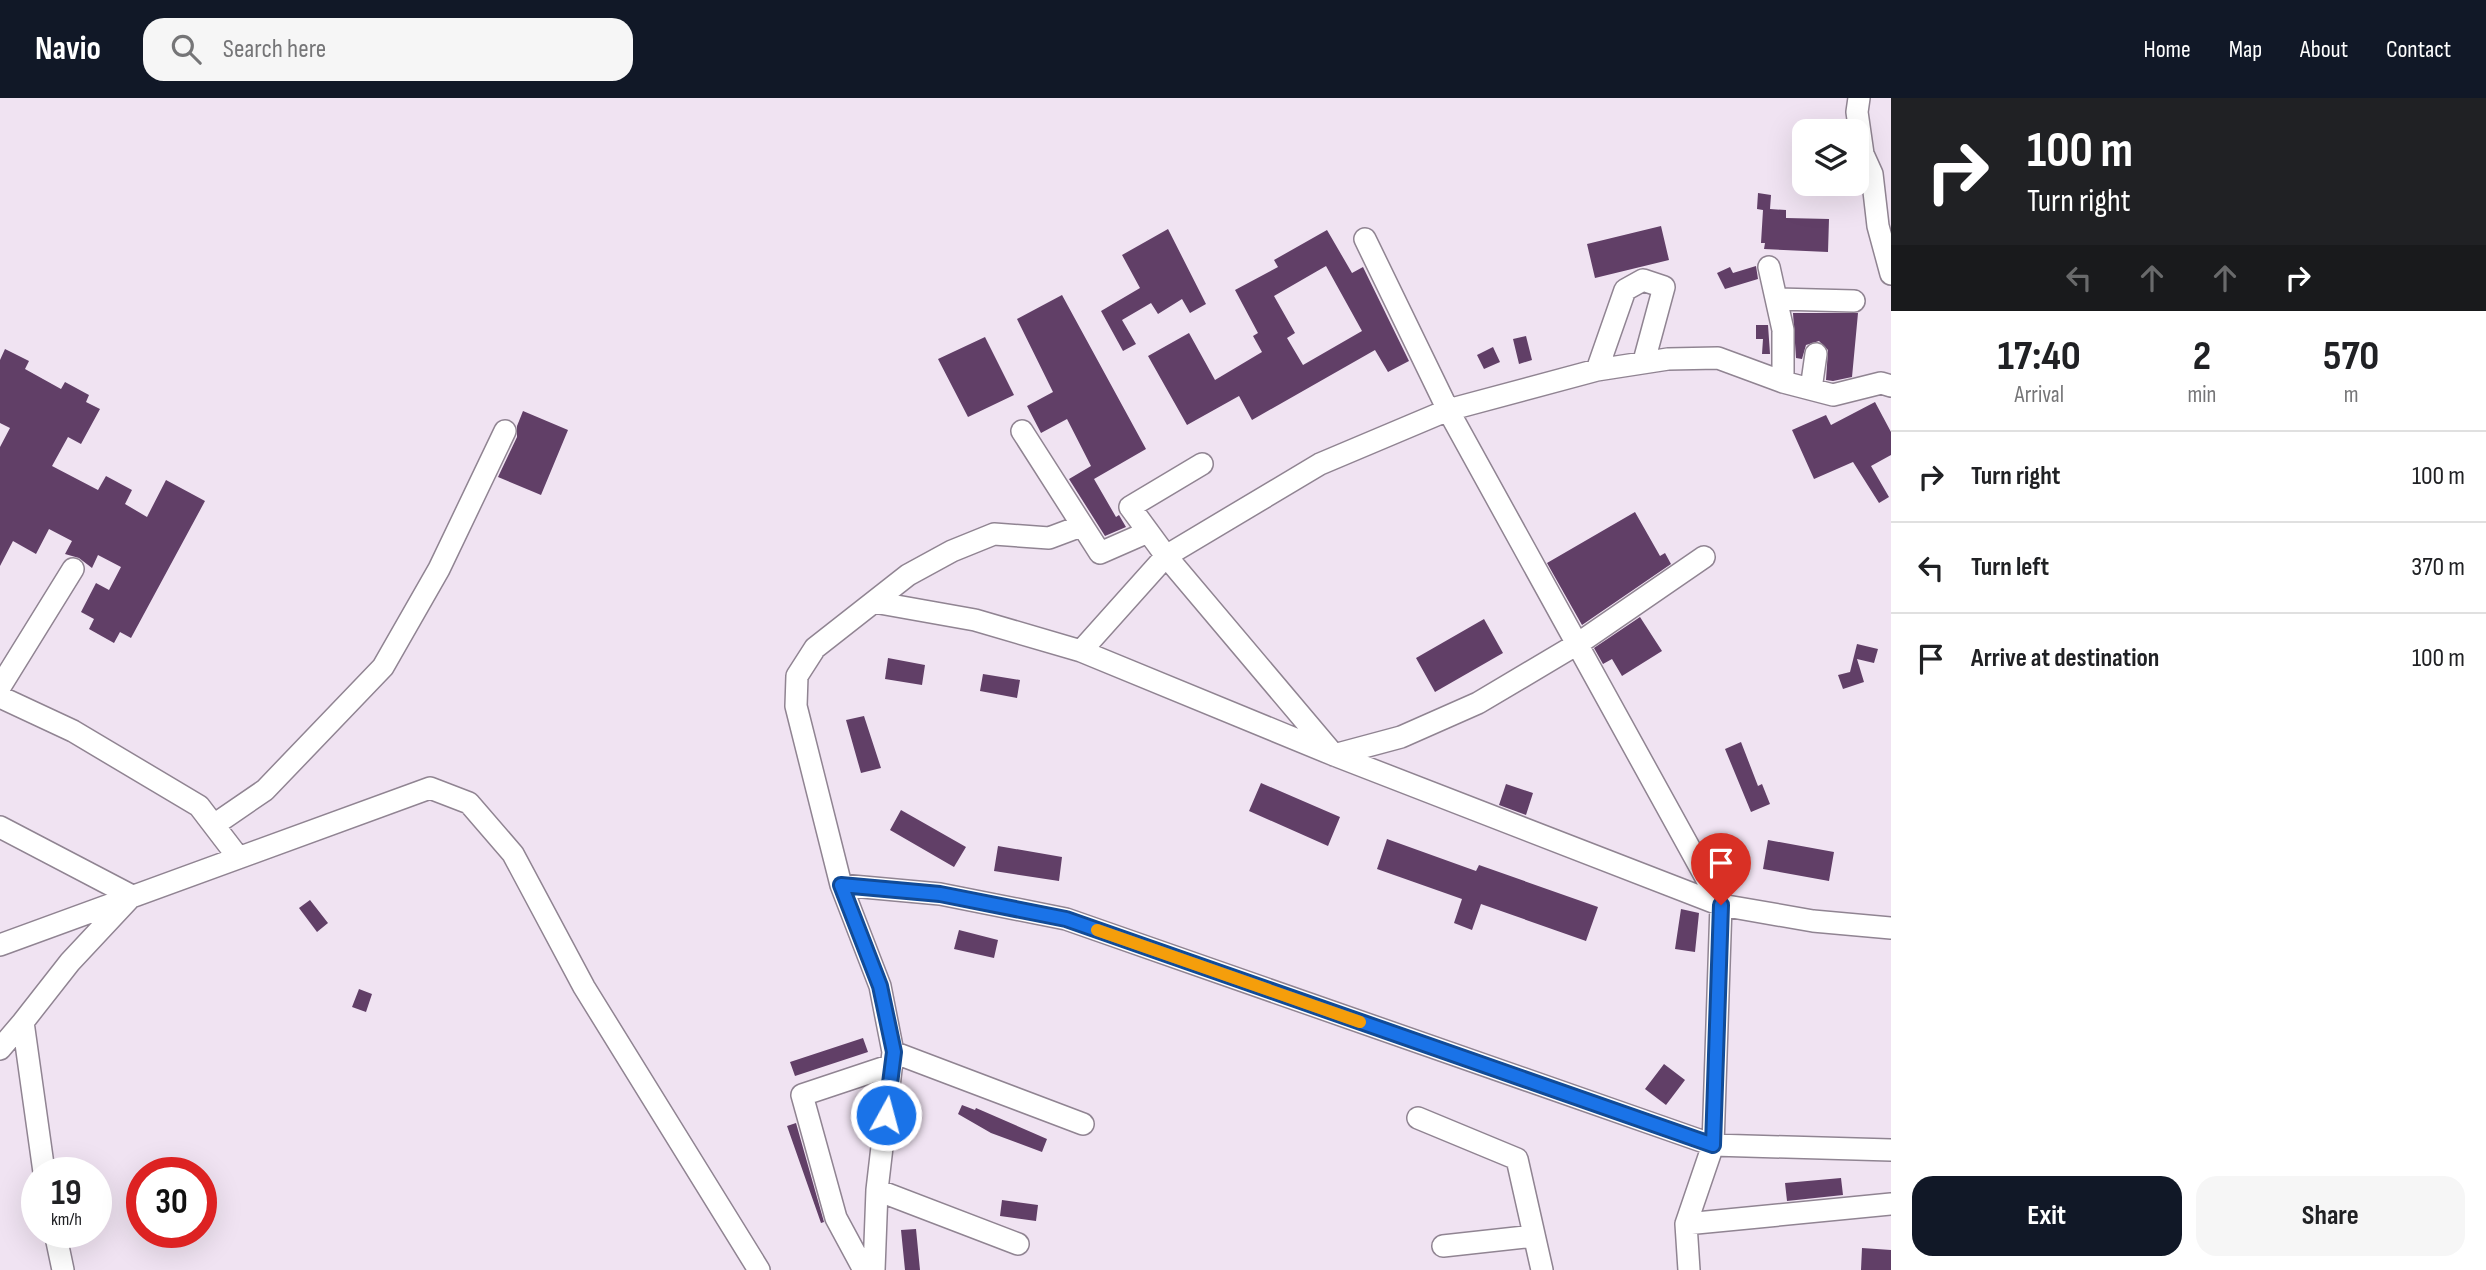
<!DOCTYPE html>
<html lang="en">
<head>
<meta charset="utf-8">
<style>
  body { margin:0; font-family:"Sofia Sans Condensed",sans-serif; background:#f6f6f6; color:#202124; height:100vh; display:flex; flex-direction:column; font-size:26px; white-space:nowrap }
  * { box-sizing:border-box; margin:0 }
  p { font-size:23px; color:#757577 }
  .icon { flex:none; width:38px; height:38px; fill:none; stroke:currentColor; stroke-width:2; stroke-linecap:round; stroke-linejoin:round }
  .map { position:relative; flex:1; overflow:hidden }
  .side { display:flex; flex-direction:column; background:#fff; width:595px }
  .side>* { flex:none }
  .top-card { background:#202124; color:#fff; overflow:hidden }
  .tools { position:absolute; left:1792px; top:21px; display:grid; gap:14px }
  .tools a { display:grid; place-items:center; width:77px; height:77px; border-radius:14px; background:#fff; box-shadow:0 7px 28px #0002; font-size:35px }
  .speed { position:absolute; left:21px; top:1059px; display:flex; gap:14px; font-size:35px; font-weight:700; text-align:center }
  .speed>* { display:grid; place-content:center; width:91px; height:91px; border-radius:50%; background:#fff; box-shadow:0 7px 28px #0002; line-height:1 }
  .speed small { font-size:18px; font-weight:400 }
  .speed .limit { border:10px solid #d22; background:#fff; color:#111 }
  .pin { position:absolute; display:grid; place-items:center; width:60px; height:60px; color:#fff; margin:-72px -30px; border-radius:50% 50% 50% 0; rotate:-45deg; box-shadow:0 0 7px #0007 }
  .pin .icon { rotate:45deg }
  .me { position:absolute; width:77px; margin:-38px; rotate:7deg; stroke-linejoin:round; filter:drop-shadow(0 0 5px #0008) }
  .turn { display:flex; align-items:center; gap:24px; height:147px; padding:0 21px; font-size:32px }
  .turn .icon { width:91px; height:91px; stroke-width:2.5 }
  .turn b { display:block; font-size:49px; line-height:60px }
  .lanes { display:flex; align-items:center; height:66px; padding:0 21px; background:#0003; justify-content:center; gap:35px; direction:ltr }
  .lanes .off { opacity:.35 }
  .eta { display:flex; justify-content:space-evenly; align-items:center; height:119px; text-align:center }
  .eta b { font-size:42px; font-weight:700; line-height:49px }
  .primary-button { display:flex; gap:14px; margin-top:auto; padding:14px 21px }
  .primary-button a { flex:1; height:80px; border-radius:21px; background:#111827; color:#fff; font-size:28px; font-weight:700; line-height:80px; text-align:center }
  .primary-button a+a { background:#f6f6f6; color:#202124 }
  ul { padding:0; list-style:none }
  li { display:flex; align-items:center; gap:21px; height:91px; padding:0 21px; border-top:2px solid #e0e0e0 }
  li div { flex:1 }
  li b { display:block; font-size:26px }
  li em { font-style:normal }
  header { display:flex; align-items:center; gap:42px; box-sizing:border-box; height:98px; padding:0 35px; background:#111827; color:#fff }
  header strong { font-size:33px }
  nav { display:flex; gap:38px; margin-inline-start:auto; font-size:24px }
  .search { width:490px; height:63px; background:#f6f6f6; display:flex; align-items:center; gap:18px; box-sizing:border-box; padding:0 24px; border-radius:21px; color:#757577; font-size:26px }
  main { display:flex; flex:1; min-height:0 }
  .map>svg:first-child { display:block }
  .building { fill:#613f67; fill-rule:evenodd }
  .lines { fill:none; stroke-linecap:round; stroke-linejoin:round }
  .minor-casing { stroke:#908492; stroke-width:24 }
  .minor { stroke:#fff; stroke-width:21 }
  .route-casing { stroke:#114b97; stroke-width:18 }
  .route { stroke:#1a73e8; stroke-width:12 }
  .slow { stroke:#f59e0b; stroke-width:12 }
</style>
</head>
<body>
<header>
<strong>Navio</strong>
<div class="search"><svg class="icon" aria-label="search" viewBox="0 0 24 24"><circle cx="10" cy="10" r="6"/><path d="M15 15l6 6"/></svg>Search here</div>
<nav><a>Home</a><a>Map</a><a>About</a><a>Contact</a></nav>
</header>
<main>
<div class="map">
<svg width="1891" height="1172" viewBox="0 0 1891 1172">
  <rect width="100%" height="100%" fill="#f0e3f2"/>
  <path class="building" d="M1758 95 1771 97 1770 111 1786 112V120L1829 121 1828 154 1764 151 1765 145H1761L1763 112 1757 111Z
    M1661 128 1669 162 1595 180 1587 146Z
    M1168 131 1206 206 1190 215 1182 201 1158 216 1151 205 1122 222 1136 246 1123 253 1101 213 1140 190 1122 157Z
    M1327 132 1352 175 1363 169 1409 263 1388 274 1375 252 1252 322 1239 298 1187 327 1148 258 1189 235 1215 282 1262 254 1253 238 1258 235 1235 192 1278 169 1274 162ZM1326 168 1362 233 1303 267 1287 240 1295 235 1274 198Z
    M1756 168 1758 181 1725 191 1717 175 1730 169 1733 175Z
    M1062 197 1146 351 1094 381 1116 419 1119 417 1126 429 1105 438 1069 381 1091 368 1067 321 1041 335 1027 308 1053 294 1017 221Z
    M1793 215H1858L1852 279 1833 283 1826 282 1828 252 1819 243 1806 247 1802 261 1796 260Z
    M1756 227H1768L1770 256H1762L1763 241H1756Z
    M1526 238 1532 262 1519 266 1513 241Z
    M985 239 1014 297 968 319 938 261Z
    M1493 249 1500 264 1484 271 1477 257Z
    M5 251 29 263 25 271 61 291 65 284 89 297 86 304 100 311 81 346 68 339 52 368 98 392 106 378 132 392 125 406 147 419 166 382 205 403 131 540 120 534 114 545 89 531 94 521 81 514 96 485 109 492 121 469 98 457 92 470 79 460 65 456 72 443 49 431 36 456 13 443 0 468V349L10 330 0 325V262Z
    M1875 304 1891 334V357L1871 368 1889 399 1879 405 1853 364 1814 381 1792 332 1826 317 1831 327Z
    M523 313 568 332 541 397 498 379 517 339V328Z
    M1635 414 1660 458 1665 455 1671 466 1582 527 1547 465Z
    M1640 519 1662 553 1622 578 1612 561 1603 566 1594 550Z
    M1484 521 1503 555 1435 594 1416 560Z
    M1857 546 1878 551 1874 565 1857 561 1864 584 1843 591 1838 577 1850 574Z
    M888 560 925 567 922 587 885 581Z
    M983 576 1020 582 1017 600 980 593Z
    M864 618 881 670 861 675 846 622Z
    M1741 644 1758 688 1762 686 1770 706 1751 714 1725 651Z
    M1261 685 1340 719 1328 748 1249 713Z
    M1506 686 1533 695 1526 717 1499 707Z
    M901 712 966 749 954 769 890 732Z
    M1387 741 1476 773 1479 767 1598 809 1586 843 1481 806 1472 832 1454 825 1462 801 1377 771Z
    M1768 742 1834 754 1829 783 1763 771Z
    M998 748 1062 759 1059 783 994 773Z
    M310 802 328 825 317 834 299 810Z
    M1681 811 1699 815 1695 854 1675 851Z
    M959 832 998 842 994 860 954 851Z
    M359 891 372 896 366 914 352 909Z
    M863 940 868 954 795 978 790 964Z
    M1664 966 1685 982 1666 1007 1645 991Z
    M962 1007 975 1012 976 1010 1047 1041 1042 1054 991 1035 958 1016Z
    M796 1025 824 1124 821 1125 787 1028Z
    M1841 1080 1843 1097 1787 1103 1785 1085Z
    M1002 1102 1038 1107 1036 1123 1000 1118Z
    M916 1131 920 1172H905L901 1132Z
    M1862 1150 1891 1152V1172H1861Z"/>
  <g class="lines">
    <g class="minor-casing">
      <path id="minor" d="M1859 0 1857 14 1863 56 1872 76 1878 128 1891 176
        M1365 141 1448 312 1721 807 1713 1047 1686 1126 1891 1106
        M1769 169 1783 232V284
        M1777 201 1854 203
        M1597 272 1625 192 1643 182 1664 189 1644 263
        M1811 291 1816 256
        M1022 333 1100 455 1148 434
        M1202 366 1130 409 1166 458 1334 657 1401 639 1478 605 1579 545 1704 459
        M874 504 975 522 1081 553 1334 657 1721 807 1813 823 1891 830
        M1081 553 1166 458 1320 366 1448 312 1597 272 1668 261 1718 260 1783 284 1833 297 1881 285 1891 288
        M0 589 73 471
        M0 599 73 633 199 708 238 759
        M214 727 265 692 383 569 439 471 505 333
        M0 729 132 798
        M841 787 940 796 1066 821 1713 1047 1891 1052
        M0 847 430 690 469 705 513 756 584 889 759 1172
        M0 951 23 924
        M893 954 1083 1026
        M1418 1020 1517 1061 1542 1172
        M44 1074 23 924 70 864 128 802
        M877 1092 1018 1146
        M1686 1126 1689 1172
        M55 1134 63 1172
        M1443 1148 1534 1138
        M864 1172 836 1120 802 997 892 967
        M874 1172 877 1092 893 954 880 888 841 787 796 608 797 578 815 550 908 477 952 453 994 436 1049 440 1081 428"/>
    </g>
    <use href="#minor" class="minor"/>
  </g>
  <g class="lines">
    <g class="route-casing">
      <path id="route" d="M886 1017 894 954 880 888 841 787 940 796 1066 821 1713 1047 1721 807"/>
    </g>
    <use href="#route" class="route"/>
    <path class="slow" d="M1097 832 1360 924"/>
  </g>
</svg>
<div class="tools">
<a><svg class="icon" aria-label="layers" viewBox="0 0 24 24"><path d="M12 4l9 5-9 5-9-5zM3 14l9 5 9-5"/></svg></a>
</div>
<div class="speed"><div>19<small>km/h</small></div><div class="limit">30</div></div>
<div class="pin" style="left:1721px;top:807px;background:#d93025"><svg class="icon" aria-label="arrive" viewBox="0 0 24 24"><path d="M6 21V4h12l-3 4 3 4H6"/></svg></div>
<svg class="me" style="left:886px;top:1017px" viewBox="-20 -20 40 40"><circle r="17" fill="#1a73e8" stroke="#fff" stroke-width="3"/><path d="M0-11L8 9 0 5-8 9z" fill="#fff"/></svg>
</div>
<section class="side">
<div class="top-card">
<div class="turn"><svg class="icon" aria-label="right" viewBox="0 0 24 24"><path d="M7 20v-9h11M14 6l5 5-5 5"/></svg><div><b>100 m</b>Turn right</div></div>
<div class="lanes"><svg class="icon off" aria-label="left" viewBox="0 0 24 24"><path d="M17 20v-9H6M10 6l-5 5 5 5"/></svg><svg class="icon off" aria-label="ahead" viewBox="0 0 24 24"><path d="M12 20V5M6 11l6-6 6 6"/></svg><svg class="icon off" aria-label="ahead" viewBox="0 0 24 24"><path d="M12 20V5M6 11l6-6 6 6"/></svg><svg class="icon" aria-label="right" viewBox="0 0 24 24"><path d="M7 20v-9h11M14 6l5 5-5 5"/></svg></div>
</div>
<div class="eta">
<div><b>17:40</b><p>Arrival</p></div>
<div><b>2</b><p>min</p></div>
<div><b>570</b><p>m</p></div>
</div>
<ul>
<li><svg class="icon" aria-label="right" viewBox="0 0 24 24"><path d="M7 20v-9h11M14 6l5 5-5 5"/></svg><div><b>Turn right</b></div><em>100 m</em></li>
<li><svg class="icon" aria-label="left" viewBox="0 0 24 24"><path d="M17 20v-9H6M10 6l-5 5 5 5"/></svg><div><b>Turn left</b></div><em>370 m</em></li>
<li><svg class="icon" aria-label="arrive" viewBox="0 0 24 24"><path d="M6 21V4h12l-3 4 3 4H6"/></svg><div><b>Arrive at destination</b></div><em>100 m</em></li>
</ul>
<div class="primary-button"><a>Exit</a><a>Share</a></div>
</section>
</main>
</body>
</html>
